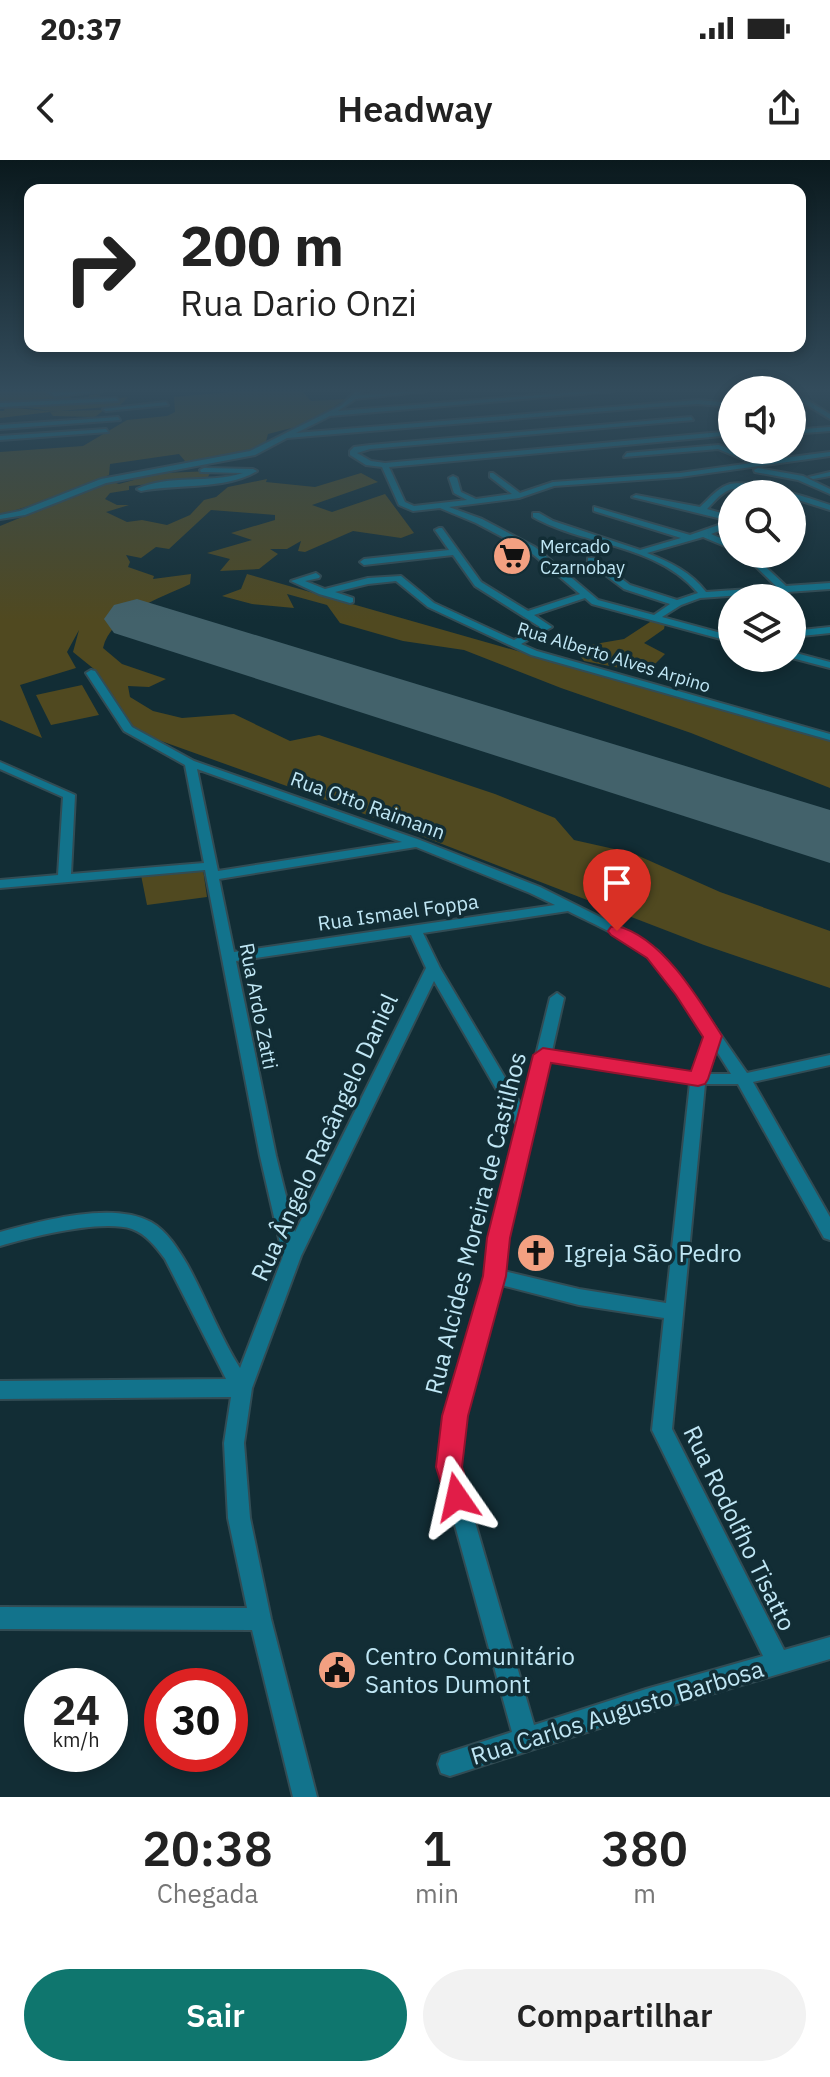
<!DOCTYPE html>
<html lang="pt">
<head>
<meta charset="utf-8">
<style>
  body { margin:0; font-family:"IBM Plex Sans",sans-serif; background:#f2f2f2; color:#222; height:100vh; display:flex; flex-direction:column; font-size:30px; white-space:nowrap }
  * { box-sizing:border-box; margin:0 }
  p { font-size:26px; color:#767676 }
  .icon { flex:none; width:44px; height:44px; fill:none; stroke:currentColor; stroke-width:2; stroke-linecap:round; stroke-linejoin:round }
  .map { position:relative; height:1637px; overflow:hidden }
  .panel { display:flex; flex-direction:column; background:#fff; flex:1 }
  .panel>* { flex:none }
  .guide { position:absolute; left:24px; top:24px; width:782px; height:168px; border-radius:16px; box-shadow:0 4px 12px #0003; background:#fff; color:#222; overflow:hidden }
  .controls { position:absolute; left:718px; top:216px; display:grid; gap:16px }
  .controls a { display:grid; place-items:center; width:88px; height:88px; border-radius:50%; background:#fff; box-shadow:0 4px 12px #0003; font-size:40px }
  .speed { position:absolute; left:24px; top:1508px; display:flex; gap:16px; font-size:40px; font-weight:700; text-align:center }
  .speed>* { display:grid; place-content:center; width:104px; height:104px; border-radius:50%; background:#fff; box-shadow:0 4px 12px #0003; line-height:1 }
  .speed small { font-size:20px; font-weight:400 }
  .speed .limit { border:12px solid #d22; background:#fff; color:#111 }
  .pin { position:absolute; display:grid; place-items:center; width:68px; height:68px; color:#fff; margin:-82px -34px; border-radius:50% 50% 50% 0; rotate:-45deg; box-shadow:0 0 8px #0007 }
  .pin .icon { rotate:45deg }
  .me { position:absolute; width:88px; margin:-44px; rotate:349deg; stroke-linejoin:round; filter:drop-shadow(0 0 6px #0008) }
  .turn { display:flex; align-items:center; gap:28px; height:168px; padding:0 24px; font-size:36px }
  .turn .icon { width:104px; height:104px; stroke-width:2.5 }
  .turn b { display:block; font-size:56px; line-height:68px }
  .eta { display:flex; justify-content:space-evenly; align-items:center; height:136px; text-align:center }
  .eta b { font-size:48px; font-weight:600; line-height:56px }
  .action { display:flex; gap:16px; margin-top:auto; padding:16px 24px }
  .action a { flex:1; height:92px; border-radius:48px; background:#0f766e; color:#fff; font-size:32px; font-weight:600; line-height:92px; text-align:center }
  .action a+a { background:#f2f2f2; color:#222 }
  .status { display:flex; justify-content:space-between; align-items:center; height:56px; padding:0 40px; background:#fff; direction:ltr }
  .status svg { height:22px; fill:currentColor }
  header { display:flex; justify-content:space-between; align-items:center; height:104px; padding:0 24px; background:#fff; font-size:36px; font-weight:600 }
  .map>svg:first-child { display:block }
  .green { fill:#504920 }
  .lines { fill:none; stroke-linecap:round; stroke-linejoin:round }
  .runway { fill:#43626b; fill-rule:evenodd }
  .minor-casing { stroke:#324c54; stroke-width:4 }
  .minor { fill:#12738c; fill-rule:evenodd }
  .route { fill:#e11d48; stroke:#92132f; stroke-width:2 }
  .labels { text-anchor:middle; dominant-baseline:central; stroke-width:7; stroke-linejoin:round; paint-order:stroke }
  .far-poi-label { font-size:18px; fill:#c0e7f5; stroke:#122d35; text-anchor:start }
  .far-street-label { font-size:18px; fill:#c0e7f5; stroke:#122d35 }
  .street-label { font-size:20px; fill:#c0e7f5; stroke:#122d35 }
  .near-street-label { font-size:24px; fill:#c0e7f5; stroke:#122d35 }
  .near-poi-label { font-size:24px; fill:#c0e7f5; stroke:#122d35; text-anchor:start }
</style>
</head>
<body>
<div class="status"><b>20:37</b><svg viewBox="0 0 49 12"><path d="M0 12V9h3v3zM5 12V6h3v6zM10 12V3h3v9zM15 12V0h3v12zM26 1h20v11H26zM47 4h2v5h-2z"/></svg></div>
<header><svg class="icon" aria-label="back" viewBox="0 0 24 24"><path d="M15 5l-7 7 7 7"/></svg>Headway<svg class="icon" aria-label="share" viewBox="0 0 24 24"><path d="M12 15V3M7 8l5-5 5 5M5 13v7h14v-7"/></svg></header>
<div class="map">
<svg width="830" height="1637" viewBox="0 0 830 1637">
  <rect width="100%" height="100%" fill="#122d35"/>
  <path class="green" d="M47 231 49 235 69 234 73 241 89 240V235L98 234 105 240 128 237 119 246 59 251 104 250 95 257 53 256 50 252 0 258V251H4L5 247 58 252 0 244V232Z
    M242 231H302L311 241 347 239 303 265 268 274 265 285 238 294 179 306 185 301 179 294 110 304 109 315 64 335 0 355V292L83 286 127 260 167 256 175 252 174 237Z
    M211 311 207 319 129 326V330L110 333 105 339 117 345H129L106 352 127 362 142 360 167 365 190 355 204 340 216 337 228 327 267 319 266 322 315 327 361 313 378 322 312 345 332 352 385 334 414 373 401 378 353 371 305 392 298 391 301 381 287 389H270L278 394 259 409 220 411 230 399 207 393 252 380 231 373 275 360V355L211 350 169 389 156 387 141 398 126 395 130 402 128 407 154 416 153 419 191 414 190 424C160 438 111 454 103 488L122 504 166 519 149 527 128 526 130 537 153 551 182 558 234 554 290 581 319 575 495 634 555 658 574 680 632 693 720 732 830 771V828L704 785 359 652 136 572 94 509 73 492 79 470 67 492 76 508 20 525 42 578 0 560V366L110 321 119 324 134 320 131 316 141 314Z
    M247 414 830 580V628L691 573 561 528 464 490 403 481 340 463 327 445 287 434 294 448 252 444 222 436 241 429Z
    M653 460 665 464 664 469 644 483 665 494 646 513 584 501 577 492 589 485 624 479Z
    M82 525 99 555 51 565 36 535Z
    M203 709 207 737 147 745 141 715Z"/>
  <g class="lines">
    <path class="runway" d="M137 439 830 650V703L114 473 104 459 114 445Z"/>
    <g class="minor-casing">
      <path id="minor" d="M47 231H103L55 236Z
        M356 231H362L359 235 427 231 355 239 338 251 590 231H614L330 256 296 273 698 240 732 243V247L698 244 654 247 287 278 255 295 106 323 25 355 0 359V355L20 351 101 319 250 291 342 245Z
        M792 231 830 254V259L792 236Z
        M116 238 118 241 0 247V243Z
        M166 242 168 245 106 251 103 249Z
        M118 257 120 260 0 269V265Z
        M691 257 693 260 370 289 357 293 371 301 385 303 732 271V275L389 307 405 342 414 346 467 340 454 333 449 318 453 316 457 318 461 332 476 339 512 334 490 317V313H493L520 333 553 322 680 313 752 303 718 289 624 297 627 293 719 285 761 301 830 292V296L680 317 554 326 519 338 449 347 482 359 535 387 598 440 654 455 670 444 624 429 588 402V398H594L630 425 677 440 698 433C657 384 585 386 533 357V353H539L553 361 640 390 681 378 594 351V347L690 375 730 361 632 337 636 335 700 347C710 338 717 328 730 324 750 319 810 338 830 345V350L792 338V334C775 334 739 324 727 331 719 335 713 343 707 349L732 356V366L711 374 732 383V389L703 377 647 393C670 402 691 412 706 432L777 427 743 394H752L786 426 830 423V429L700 438 681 445 662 457 732 476V482L592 444 585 438 534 455 552 467 521 484 537 491 830 574V580L531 495 428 447 396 421 368 424 335 432 353 438V442L350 443 319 434 291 421 316 413 320 416 319 418 305 421 325 429 368 418 401 416 434 443 514 480 540 467 475 426 453 395 364 405 360 402 364 399 449 390 435 370 439 368H442L481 422 528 451 580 434 529 391 476 363 440 348 413 351 399 345 382 307 366 305 350 295V291L354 287 370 285Z
        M830 267V271L792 274V270Z
        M106 269 108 272 0 280V276Z
        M204 308 253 309 257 311C227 330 176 324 141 331L137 329C168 314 209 324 243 313L201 312 200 310Z
        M758 308 803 316 830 329V334L798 320 755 312 754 310Z
        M830 312V316L813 319 809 317Z
        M792 368 802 372V376L792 373Z
        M830 467V473L792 477V471Z
        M792 492 830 502V508L792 498Z
        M91 510 95 511 132 567 194 601 420 680 540 727 622 768 658 791 688 828 747 913 830 895V905L753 922 830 1057V1080L824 1078 738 924H705L672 1269 784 1490 830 1477V1499L646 1553 450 1616 441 1613 438 1604 441 1595 512 1572 439 1307 445 1256 486 1116 490 1078 518 967 434 821 301 1096 252 1228 244 1283 250 1358 271 1459 317 1637H293L252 1470 0 1469V1447L247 1448 228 1358 224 1283 231 1237 0 1239V1221L226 1219 165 1099C156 1087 146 1074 132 1069 101 1059 31 1077 0 1086V1072C41 1061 112 1041 151 1062 167 1071 178 1089 187 1104 206 1138 219 1175 240 1208L283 1096 260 996 205 710 0 728V720L58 715 63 637 0 609V602L75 635 71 714 204 703 185 605 124 571 86 513ZM197 609 402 682 218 711ZM416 687 530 733 555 745 234 792 219 719ZM568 751C593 764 630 779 650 799 672 821 688 850 706 876L693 913 552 891 564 838 557 833 550 838 523 948 440 808 423 773ZM411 775 426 808 295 1072 276 996 236 801ZM716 890 731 914H708ZM549 901 690 923 666 1143 579 1129 504 1111 508 1078ZM501 1125 579 1145 664 1158 652 1270 763 1496 646 1529 534 1565 459 1307 465 1256Z"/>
    </g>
    <use href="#minor" class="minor"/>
  </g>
  <linearGradient id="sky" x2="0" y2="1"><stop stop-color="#0a191d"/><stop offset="0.5" stop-color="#334c5c"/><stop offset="1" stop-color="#334c5c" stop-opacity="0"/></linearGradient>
  <rect width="830" height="460" fill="url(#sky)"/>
  <path class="route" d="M617 766C662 777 699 839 722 876L708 919 705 924 698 926 551 903 510 1078 506 1116 468 1256 462 1307 471 1337 467 1346 457 1350 448 1346 436 1307 442 1256 483 1116 487 1078 533 895 543 888 691 911 703 877 676 835 647 798 611 775 608 771 611 767Z"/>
  <defs>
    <g id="supermarket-disc" transform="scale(2)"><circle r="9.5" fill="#f3a081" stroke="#122d35"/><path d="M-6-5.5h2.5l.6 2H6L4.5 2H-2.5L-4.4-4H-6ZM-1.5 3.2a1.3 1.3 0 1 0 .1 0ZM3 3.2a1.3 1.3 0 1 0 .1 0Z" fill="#111"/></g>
    <g id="church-disc" transform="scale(2)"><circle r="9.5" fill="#f3a081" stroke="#122d35"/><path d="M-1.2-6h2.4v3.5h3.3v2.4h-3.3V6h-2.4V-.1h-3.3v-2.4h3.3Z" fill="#111"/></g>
    <g id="civic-disc" transform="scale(2)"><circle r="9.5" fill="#f3a081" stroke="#122d35"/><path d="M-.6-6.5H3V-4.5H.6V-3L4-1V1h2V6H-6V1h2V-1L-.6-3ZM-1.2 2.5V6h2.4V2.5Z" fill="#111"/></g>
  </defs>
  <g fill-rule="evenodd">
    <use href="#supermarket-disc" x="512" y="396"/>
    <use href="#church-disc" x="536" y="1093"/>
    <use href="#civic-disc" x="337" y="1510"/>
  </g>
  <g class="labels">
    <g class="far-poi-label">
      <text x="540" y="386">Mercado<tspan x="540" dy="21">Czarnobay</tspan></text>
    </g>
    <g class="far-street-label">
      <text transform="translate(614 497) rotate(17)">Rua Alberto Alves Arpino</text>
    </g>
    <g class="street-label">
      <text transform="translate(368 645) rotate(20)">Rua Otto Raimann</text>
      <text transform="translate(398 752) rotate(-8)">Rua Ismael Foppa</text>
      <text transform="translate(259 846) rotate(79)">Rua Ardo Zatti</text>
    </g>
    <g class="near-street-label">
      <text transform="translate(324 977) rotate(-65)">Rua Ângelo Racângelo Daniel</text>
      <text transform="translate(475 1063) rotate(-76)">Rua Alcides Moreira de Castilhos</text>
      <text transform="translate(740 1368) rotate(64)">Rua Rodolfho Tisatto</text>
      <text transform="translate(617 1552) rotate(-17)">Rua Carlos Augusto Barbosa</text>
    </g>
    <g class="near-poi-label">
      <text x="564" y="1093">Igreja São Pedro</text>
      <text x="365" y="1496">Centro Comunitário<tspan x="365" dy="28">Santos Dumont</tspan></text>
    </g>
  </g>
</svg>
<div class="controls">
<a><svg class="icon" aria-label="sound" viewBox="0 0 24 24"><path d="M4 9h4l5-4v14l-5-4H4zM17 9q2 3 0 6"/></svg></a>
<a><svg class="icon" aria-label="search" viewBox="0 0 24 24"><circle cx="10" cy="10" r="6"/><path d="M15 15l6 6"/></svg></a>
<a><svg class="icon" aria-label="layers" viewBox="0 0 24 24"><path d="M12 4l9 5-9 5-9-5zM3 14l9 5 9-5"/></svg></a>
</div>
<div class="speed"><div>24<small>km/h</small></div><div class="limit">30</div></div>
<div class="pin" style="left:617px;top:771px;background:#d93025"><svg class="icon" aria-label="arrive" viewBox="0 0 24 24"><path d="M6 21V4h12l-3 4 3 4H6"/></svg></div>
<svg class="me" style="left:457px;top:1337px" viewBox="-20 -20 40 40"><path d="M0-17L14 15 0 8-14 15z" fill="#e11d48" stroke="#fff" stroke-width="4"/></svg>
<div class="guide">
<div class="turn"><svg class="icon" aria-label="right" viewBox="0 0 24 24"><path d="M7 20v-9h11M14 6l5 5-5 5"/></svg><div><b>200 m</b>Rua Dario Onzi</div></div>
</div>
</div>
<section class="panel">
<div class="eta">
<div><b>20:38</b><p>Chegada</p></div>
<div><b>1</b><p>min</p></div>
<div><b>380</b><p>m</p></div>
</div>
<div class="action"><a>Sair</a><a>Compartilhar</a></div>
</section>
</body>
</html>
